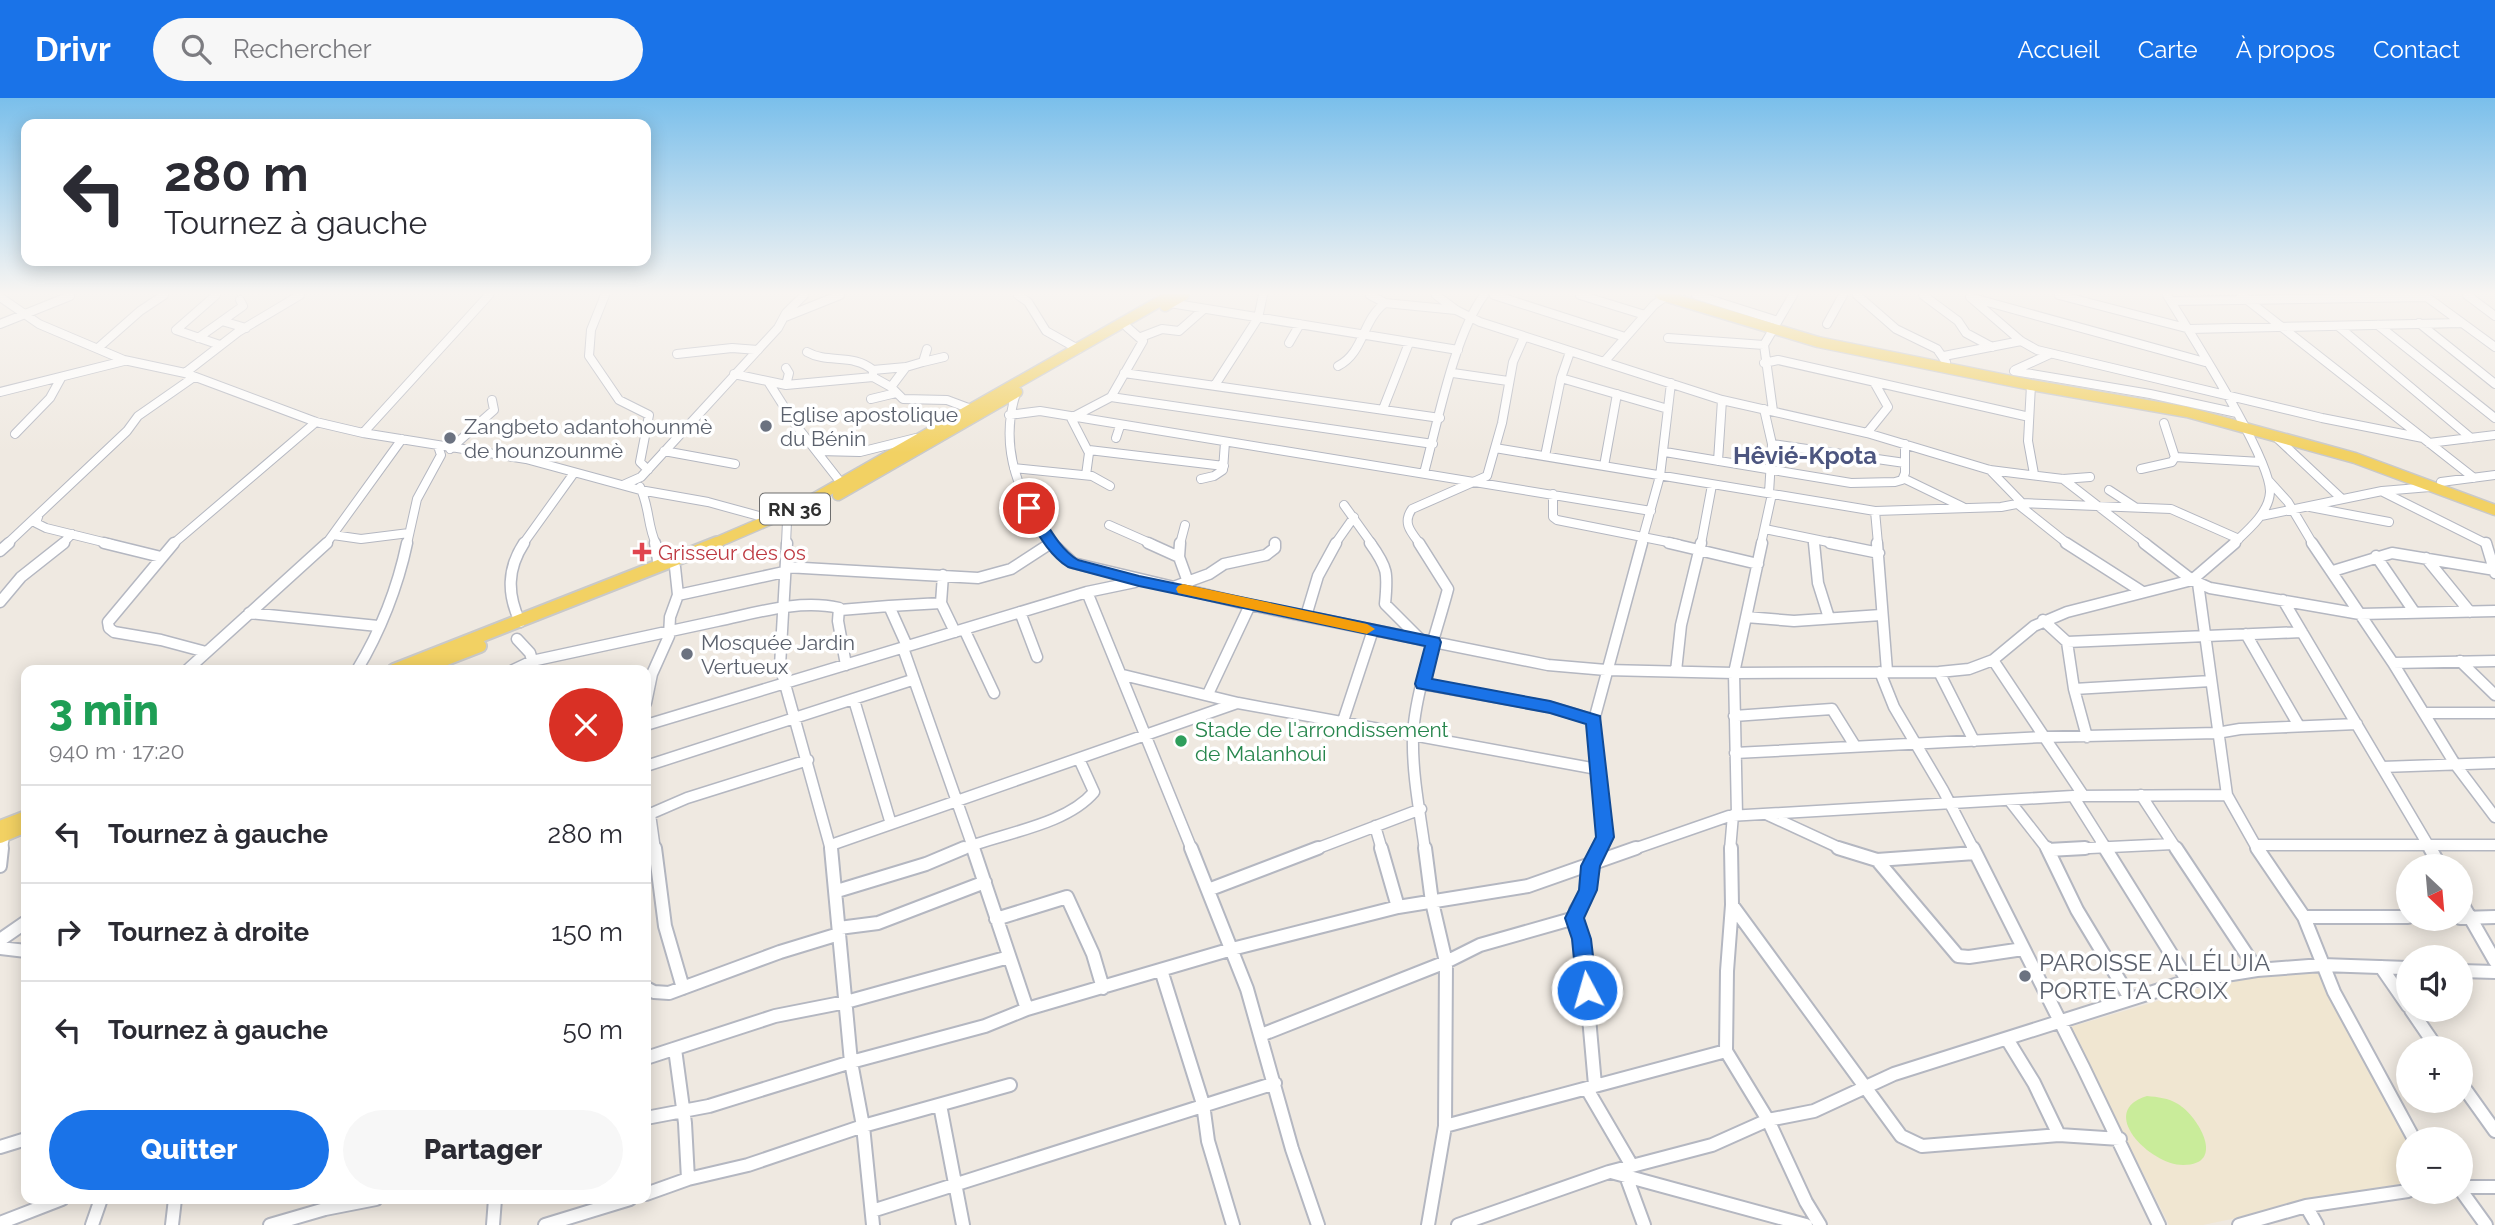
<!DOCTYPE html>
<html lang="fr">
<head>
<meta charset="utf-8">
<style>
  body { margin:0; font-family:Raleway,sans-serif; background:#f7f7f7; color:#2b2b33; height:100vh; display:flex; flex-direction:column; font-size:26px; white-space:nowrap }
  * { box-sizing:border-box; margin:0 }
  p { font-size:23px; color:#7c7c81 }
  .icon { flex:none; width:38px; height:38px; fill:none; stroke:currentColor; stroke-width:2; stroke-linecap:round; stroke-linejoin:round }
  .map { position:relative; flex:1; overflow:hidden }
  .side { position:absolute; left:21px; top:567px; width:630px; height:539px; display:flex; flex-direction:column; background:#fff; border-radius:14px; box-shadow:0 4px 18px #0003 }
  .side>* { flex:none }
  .top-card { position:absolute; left:21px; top:21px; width:630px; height:147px; border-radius:14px; box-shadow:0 4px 18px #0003; background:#fff; color:#2b2b33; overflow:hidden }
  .needle { width:46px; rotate:154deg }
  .tools { position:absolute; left:2396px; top:756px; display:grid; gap:14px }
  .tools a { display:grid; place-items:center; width:77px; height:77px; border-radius:50%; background:#fff; box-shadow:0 4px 18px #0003; font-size:35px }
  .pin { position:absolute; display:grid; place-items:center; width:60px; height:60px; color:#fff; margin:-30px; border:4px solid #fff; border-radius:50%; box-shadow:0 2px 7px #0007 }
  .me { position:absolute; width:77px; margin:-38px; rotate:354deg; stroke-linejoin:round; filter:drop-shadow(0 0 5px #0008) }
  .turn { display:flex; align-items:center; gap:24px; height:147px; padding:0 28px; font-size:32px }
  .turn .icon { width:91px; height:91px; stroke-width:2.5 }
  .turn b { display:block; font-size:49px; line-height:60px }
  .round { display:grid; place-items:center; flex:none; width:74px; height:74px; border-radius:37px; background:#f7f7f7 }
  .headline { display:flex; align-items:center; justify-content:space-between; height:119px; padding:0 28px }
  h1 { font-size:42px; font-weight:800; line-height:52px; color:#1e9e55 }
  .primary-button { display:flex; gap:14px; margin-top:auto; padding:14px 28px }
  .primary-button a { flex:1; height:80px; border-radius:42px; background:#1a73e8; color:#fff; font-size:28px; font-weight:800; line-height:80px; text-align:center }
  .primary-button a+a { background:#f7f7f7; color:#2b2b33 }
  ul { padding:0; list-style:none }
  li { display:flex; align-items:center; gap:21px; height:98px; padding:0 28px; border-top:2px solid #e1e1e2 }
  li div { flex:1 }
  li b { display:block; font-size:26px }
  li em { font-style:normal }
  header { display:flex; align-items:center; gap:42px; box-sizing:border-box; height:98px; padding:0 35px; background:#1a73e8; color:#fff }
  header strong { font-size:33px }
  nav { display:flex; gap:38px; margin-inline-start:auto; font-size:24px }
  .search { width:490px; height:63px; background:#f7f7f7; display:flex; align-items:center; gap:18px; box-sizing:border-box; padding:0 24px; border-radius:38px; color:#7c7c81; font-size:26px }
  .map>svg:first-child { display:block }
  .education { fill:#f0e6d1 }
  .pitch { fill:#c9ec9a }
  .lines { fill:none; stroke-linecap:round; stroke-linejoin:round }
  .minor-far2-casing { stroke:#b4b7c1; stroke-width:10 }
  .minor-far1-casing { stroke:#b4b7c1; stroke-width:13 }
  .minor-casing { stroke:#b4b7c1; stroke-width:16 }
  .major-far1-casing { stroke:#c9c9c9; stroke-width:13 }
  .major-casing { stroke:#c9c9c9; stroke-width:16 }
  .minor-far2 { stroke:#fff; stroke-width:8 }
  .minor-far1 { stroke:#fff; stroke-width:10 }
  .minor { stroke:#fff; stroke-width:12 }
  .major-far1 { stroke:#f2d163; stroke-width:10 }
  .major { stroke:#f2d163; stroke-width:12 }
  .route { fill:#1a73e8; stroke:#114b97; stroke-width:2 }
  .slow { fill:#f59e0b }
  .worship-dot { fill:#6b7280; stroke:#fff; stroke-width:2.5 }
  .health-dot { fill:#e0444e; stroke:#fff; stroke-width:2.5 }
  .leisure-dot { fill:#2e9e5b; stroke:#fff; stroke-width:2.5 }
  .labels { text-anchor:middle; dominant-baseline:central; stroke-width:7; stroke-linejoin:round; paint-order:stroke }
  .shield { fill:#fff; stroke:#6d6d6d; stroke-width:2 }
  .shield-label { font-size:19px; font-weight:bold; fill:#2e2e2e }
  .worship-label { font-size:21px; fill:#5b616d; stroke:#fff; text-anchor:start }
  .health-label { font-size:21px; fill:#be3a42; stroke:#fff; text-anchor:start }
  .leisure-label { font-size:21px; fill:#27864d; stroke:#fff; text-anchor:start }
  .quarter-label { font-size:24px; font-weight:bold; fill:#4d5680; stroke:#fff }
  .near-worship-label { font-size:24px; fill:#5b616d; stroke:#fff; text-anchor:start }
</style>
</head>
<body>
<header>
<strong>Drivr</strong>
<div class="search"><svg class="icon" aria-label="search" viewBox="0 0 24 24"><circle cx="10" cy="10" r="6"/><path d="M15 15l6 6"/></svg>Rechercher</div>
<nav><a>Accueil</a><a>Carte</a><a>À propos</a><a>Contact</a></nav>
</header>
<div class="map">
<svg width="2495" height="1127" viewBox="0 0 2495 1127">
  <rect width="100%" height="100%" fill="#efe9e1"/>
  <path class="education" d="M2320 873 2408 1041V1084L2203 1127H2169L2070 929 2256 874Z"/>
  <path class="pitch" d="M2147 998C2158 999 2168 1000 2178 1006 2198 1018 2227 1067 2183 1067 2150 1067 2096 1013 2147 998Z"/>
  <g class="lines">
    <g class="minor-far2-casing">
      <path id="minor-far2" d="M216 197 176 232 220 247
        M605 197 591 232 589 258 619 302 649 317 640 364 648 372
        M1018 197 1028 204 1046 233 1078 251
        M1370 197 1385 205 1456 212
        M1436 197 1456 212 1480 224 1722 302 1867 335 1990 372 2063 381 2090 379
        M1494 197 1625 239
        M1580 197 1645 217
        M1696 197 1778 223
        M1857 197 1896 231 1937 251 1946 264
        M1923 197 1958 223 1966 235 1992 249
        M2059 197 2190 231 2461 225
        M2167 197C2188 232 2271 360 2270 394 2269 415 2247 433 2233 446
        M2241 197 2474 380
        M2424 197 2495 249
        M2467 197 2495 218
        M0 199 39 226 124 262 185 275 316 324 363 335 526 361 640 392 708 404 770 421
        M1970 199 2021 243 2037 252 2322 320 2423 340
        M1973 200 2205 264
        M240 202 243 208 222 223 246 230
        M2171 203 2427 199
        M1170 205 1458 252
        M785 219 840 197
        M2419 225 2495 286
        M0 226 70 198
        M1827 226 1843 197
        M2378 227 2495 320
        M2338 228 2471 340
        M1141 239 1162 231 1179 233 1204 211
        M198 240 222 223
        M1668 240 1764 247
        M1289 245 1300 226
        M98 250 140 213 164 197
        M807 254C828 266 853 255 873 272V279
        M677 256 732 250 758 252
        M1944 258 2021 243
        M923 264 944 259
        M1604 264 1654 207 1665 199
        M1764 265 1778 262 2025 318
        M1338 268C1364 255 1362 222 1385 205
        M786 270 789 275 786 287
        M873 272 906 269
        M2015 272 2050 256
        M2014 273 2150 296 2237 315
        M185 275 238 234 300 197
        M1124 275 1440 320
        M1453 275 1508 283
        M734 276 786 287 873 279 891 289 903 301 947 302 971 311
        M1561 280 1570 254
        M769 285 795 326 842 386
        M1215 287 1258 220 1263 197
        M2031 287 2028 343 2034 376
        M891 289 906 269 923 264 927 251
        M0 294 124 263
        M1016 295C998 351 1020 401 1053 446
        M1111 299 1433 346
        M871 301 896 295
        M1383 311 1409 245
        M1764 311 1772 346 1769 395
        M1773 313 1764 247 1793 197
        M1009 317 1040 313 1651 413
        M2164 325 2175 359 2261 364
        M363 335 489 197
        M1867 335 1888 309 1874 284
        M15 336 50 300 61 280
        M2276 339 2342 401
        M1116 340 1120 328
        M2429 345 2495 337
        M1772 346 1905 365
        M1495 350 1875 413 2001 409 2022 405 2171 411 2239 441
        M450 351 494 312 492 302
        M1089 352 1224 368
        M664 353 735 366
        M818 353 860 354 916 340
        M1665 354 1851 385 1895 384 1902 382 1905 375V346
        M1545 358 1561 280 1668 311
        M1718 363 1722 302
        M1604 368 1617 296
        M1014 370 1092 378 1110 388
        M2141 371 2172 364 2175 359
        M1990 372 2022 405
        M1424 375C1438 323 1454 238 1484 197
        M1086 377 1089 355 1071 320 1111 299 1143 243 1127 229
        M1903 380 1963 409
        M1201 381 1214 378 1223 372 1225 344
        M2063 381 2147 446
        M2269 383 2288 404 2313 446
        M2441 384 2495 377
        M623 387 641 379 778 230 786 215 804 197
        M640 389C650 410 647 427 656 446
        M2109 392 2135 409
        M2383 394 2487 446
        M1553 396V419L1557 422 1678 446
        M1344 407 1372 446
        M2019 407 2068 446
        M2310 409 2389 424
        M1875 413 1878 446
        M39 416 36 425 46 430 111 446
        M2261 418 2382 393 2430 389
        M1109 427 1152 446
        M1765 431 1838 446
        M333 437 361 441 409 435
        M1814 442V446
        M7 446 127 333 138 318 194 279
        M62 446 72 436
        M173 446 316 324
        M326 446 402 341
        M407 446 417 401 441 357 438 348
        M523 446 574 375
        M786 446 787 423
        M1048 446 1052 444
        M1180 446 1185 427
        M1335 446 1354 419
        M1420 446C1411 434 1402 425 1412 411L1487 378 1502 325 1513 264 1524 239
        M1641 446 1660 378 1671 285
        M1701 446 1712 387
        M1761 446 1772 396"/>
    </g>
    <g class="minor-far1-casing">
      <path id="minor-far1" d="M104 445 161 459
        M174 445 108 524 109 530 114 534 161 542 206 554
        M655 445 659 468
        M787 445 780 568 831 752
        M1052 445 1073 465 1250 507 1548 567 1606 572 1734 575 1939 574 1969 571 1993 562 2034 528 2067 514 2192 482 2235 445
        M1148 445 1179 459 1180 445
        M1370 445C1388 470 1388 475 1385 506L1421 542
        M1419 445 1448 491C1437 533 1414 597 1413 639 1412 676 1420 715 1425 752
        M1669 445 1758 466
        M1814 445 1818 485 1829 520
        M1830 445 1879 455
        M1877 445 1887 573
        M2066 445 2141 493
        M2144 445 2192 482 2210 490 2360 516 2495 513
        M2312 445 2393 565 2455 666 2495 719
        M2486 445 2495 475
        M0 453 9 445
        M2376 458 2415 515
        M1179 459 1188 484
        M2426 460 2470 514
        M786 469 978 480 1011 471 1051 445
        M2333 473 2392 455 2495 472
        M2198 485 2227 697 2258 752
        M1176 488 1209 476 1224 466 1266 457 1275 450V445
        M1087 494 1192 752
        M678 497 784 474
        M2283 502 2431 752
        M0 504 21 479 64 445
        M941 505 943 477
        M889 508 941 505 955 534
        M840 512 889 508 907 548
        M1020 514 1037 559
        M249 515 378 528
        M1306 518 1318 478 1336 445
        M1746 519 1794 523 1881 517
        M2043 522 2067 544 2074 591 2087 639
        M520 524C507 496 507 471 524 445
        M964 531 994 595
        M2246 536 2299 628
        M517 541 530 555 535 572
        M2067 544 2302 534
        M903 550 974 752
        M1993 562 2083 697
        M2460 563 2495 597
        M2393 565 2495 563
        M187 572 327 445
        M357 572C380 534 398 488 407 445
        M513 572 532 563C594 550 655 536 717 523 756 515 799 501 839 510L838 523 846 567
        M1676 573 1681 527 1701 445
        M1880 574 1894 609 1943 692 1974 752
        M1939 574 1974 643
        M1123 577 1238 605 1597 671
        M1423 586 1550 609 1594 622
        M2074 591 2211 583
        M1208 596 1250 507
        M854 602 891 726
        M646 605 652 576 669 538 670 519 678 497 675 469
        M2425 615H2495
        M1734 618 1832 611 1855 648
        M1343 623 1373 532
        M646 627 1087 494 1135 484
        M1735 655 2042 639 2217 635 2240 631 2357 626
        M646 668 912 582
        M2382 669 2495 665
        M2141 697 2177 752
        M2073 698 2107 752
        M2009 702 2048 752
        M1737 717 1734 575 1762 445
        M1768 717 1844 752
        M1375 728 1382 752
        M831 747 1237 605
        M2255 747H2495
        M2 752 4 737
        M655 752 650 716 687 700 808 662
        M960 752C1001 735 1065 728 1094 694L1079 661
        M1313 752 1421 711
        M1599 752 1605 739 1594 622 1642 445
        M1631 752 1729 718 2073 698 2227 697
        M1730 752 1733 717
        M2048 752 2173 746"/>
    </g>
    <g class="minor-casing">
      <path id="minor" d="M655 750 665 828 683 890
        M831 750 851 964 863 1028 873 1127
        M973 750 1027 911
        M1191 750 1247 891 1292 1051 1318 1127
        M1381 750 1398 809
        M1425 750 1432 804 1446 864 1445 1028 1428 1127
        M1731 750 1732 807 1727 873 1726 953 1768 1022 1806 1104 1820 1127
        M1838 750 1877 762 1975 755
        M1973 750 2083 969 2159 1127
        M2047 750 2077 812 2130 900
        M2105 750 2188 883
        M2176 750 2257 872
        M2257 750 2304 819 2334 894 2414 1041
        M2430 750 2440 768
        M2048 752 2085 750
        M1877 762 1958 858 1969 859 2023 851
        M0 768 2 750
        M1208 792 1318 750
        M837 793 926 766 964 750
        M2460 802 2495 863
        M1732 807 1901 1038 1922 1048 2059 1037 2120 1041
        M2304 819H2408
        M2460 820 2495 819
        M996 821 1067 799 1093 856 1103 890
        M839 830 878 825 985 784
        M0 842 26 824
        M0 850 26 853
        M2381 869 2408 908
        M1161 872 1203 1006 1208 1043 1233 1127
        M2460 873 2495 874
        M646 890 654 894 669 895 780 854 839 836
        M2411 912 2437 950
        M1261 937 1446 864 1480 847 1575 820
        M2007 941 2034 985 2059 1037
        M675 951 685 1025 688 1081
        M646 960 775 918 846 904 1009 859
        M2460 984 2495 1033
        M1595 987 1582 841 1575 820 1576 812 1588 792 1591 768 1600 750
        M1587 991 1632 1068
        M940 1007 963 1127
        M646 1020 709 1008 851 964 985 928 1027 911 1232 851 1398 809 1528 788 1636 750
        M1445 1028 1726 953
        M0 1049 26 1041
        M1611 1074 1806 1127
        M1626 1078 1644 1127
        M2460 1089H2495
        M2460 1091 2486 1127
        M646 1096 688 1081 748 1067 863 1028 1010 987
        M2306 1108 2317 1127
        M872 1113 1275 985
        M0 1125 62 1101
        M92 1127 101 1101
        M172 1127 175 1101
        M270 1127 325 1111 376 1101
        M493 1127 495 1101
        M545 1127 630 1101
        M1458 1127 1609 1074 1712 1047 1768 1022 1814 1013 1894 976 2188 883 2257 872 2322 867 2408 870
        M2239 1127 2306 1108 2408 1093"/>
    </g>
    <g class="major-far1-casing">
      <path id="major-far1" d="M1661 197 1818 244 2031 287 2187 314 2355 360 2495 412
        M1165 208 1184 197
        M838 397 1017 294
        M713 446 801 408 1171 197"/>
    </g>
    <g class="major-casing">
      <path id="major" d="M394 572 717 445
        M418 572 480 548
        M0 729 26 719
        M0 739 26 728"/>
    </g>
    <use href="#minor-far2" class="minor-far2"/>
    <use href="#minor-far1" class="minor-far1"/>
    <use href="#minor" class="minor"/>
    <use href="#major-far1" class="major-far1"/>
    <use href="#major" class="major"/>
  </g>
  <linearGradient id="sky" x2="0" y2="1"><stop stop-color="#7abfeb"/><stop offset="0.55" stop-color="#f8f5f2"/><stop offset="1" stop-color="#f8f5f2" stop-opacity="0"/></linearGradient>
  <rect width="2495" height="355" fill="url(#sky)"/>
  <path class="route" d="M1029 405 1034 406C1047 425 1058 450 1078 462L1139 478 1439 540 1441 544 1432 581 1550 603 1600 618 1614 739 1600 768 1597 792 1584 820 1591 841 1597 892 1594 898 1587 901 1580 898 1577 892 1572 841 1565 820 1579 792 1581 768 1596 739 1586 626 1550 615 1417 590 1415 586 1425 548 1139 488 1068 469C1047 456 1035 430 1022 410Z"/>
  <path class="slow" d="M1183 486 1367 526 1375 531 1367 536 1178 495 1176 491 1178 488Z"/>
  <g class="worship-dot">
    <circle cx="766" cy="328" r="7"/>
    <circle cx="450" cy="340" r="7"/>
    <circle cx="687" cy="556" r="7"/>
    <circle cx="2025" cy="878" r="7"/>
  </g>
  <path class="health-dot" d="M638.5 443.5h7v7h7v7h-7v7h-7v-7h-7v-7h7z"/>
  <circle class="leisure-dot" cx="1181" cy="643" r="7"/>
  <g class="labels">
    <rect class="shield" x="760" y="395.5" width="70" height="31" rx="5"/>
    <g class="shield-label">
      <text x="795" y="411">RN 36</text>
    </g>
    <g class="worship-label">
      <text x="780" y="316">Eglise apostolique<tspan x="780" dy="24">du Bénin</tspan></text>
      <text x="464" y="328">Zangbeto adantohounmè<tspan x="464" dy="24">de hounzounmè</tspan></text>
      <text x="701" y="544">Mosquée Jardin<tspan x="701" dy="24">Vertueux</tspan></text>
    </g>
    <g class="health-label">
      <text x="658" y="454">Grisseur des os</text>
    </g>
    <g class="leisure-label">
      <text x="1195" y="631">Stade de l'arrondissement<tspan x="1195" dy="24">de Malanhoui</tspan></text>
    </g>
    <g class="quarter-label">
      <text x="1805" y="357">Hêvié-Kpota</text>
    </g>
    <g class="near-worship-label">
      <text x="2039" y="864">PAROISSE ALLÉLUIA<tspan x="2039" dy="28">PORTE TA CROIX</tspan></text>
    </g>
  </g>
</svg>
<div class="tools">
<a><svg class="needle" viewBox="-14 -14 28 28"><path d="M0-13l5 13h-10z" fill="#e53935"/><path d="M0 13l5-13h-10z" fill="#7c7c81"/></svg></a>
<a><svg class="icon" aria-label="sound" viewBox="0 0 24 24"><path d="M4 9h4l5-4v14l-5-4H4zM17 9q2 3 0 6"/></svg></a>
<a>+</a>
<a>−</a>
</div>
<div class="pin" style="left:1029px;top:410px;background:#d93025"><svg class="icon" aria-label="arrive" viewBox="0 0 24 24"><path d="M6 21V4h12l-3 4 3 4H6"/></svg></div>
<svg class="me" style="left:1587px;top:892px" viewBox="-20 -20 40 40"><circle r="17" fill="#1a73e8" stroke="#fff" stroke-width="3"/><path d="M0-11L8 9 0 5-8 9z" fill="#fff"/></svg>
<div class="top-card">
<div class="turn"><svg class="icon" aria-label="left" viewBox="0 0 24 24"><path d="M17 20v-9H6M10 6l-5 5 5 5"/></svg><div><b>280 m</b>Tournez à gauche</div></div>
</div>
<section class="side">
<div class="headline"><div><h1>3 min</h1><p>940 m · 17:20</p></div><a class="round" style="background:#d93025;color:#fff"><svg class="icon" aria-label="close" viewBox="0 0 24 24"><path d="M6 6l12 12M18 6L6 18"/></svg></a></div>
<ul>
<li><svg class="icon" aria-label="left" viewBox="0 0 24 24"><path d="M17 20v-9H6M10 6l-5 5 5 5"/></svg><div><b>Tournez à gauche</b></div><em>280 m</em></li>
<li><svg class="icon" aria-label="right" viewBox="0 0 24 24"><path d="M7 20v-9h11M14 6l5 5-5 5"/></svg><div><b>Tournez à droite</b></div><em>150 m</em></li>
<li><svg class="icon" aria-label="left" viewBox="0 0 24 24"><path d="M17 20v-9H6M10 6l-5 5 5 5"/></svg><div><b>Tournez à gauche</b></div><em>50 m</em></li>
</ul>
<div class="primary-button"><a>Quitter</a><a>Partager</a></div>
</section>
</div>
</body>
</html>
